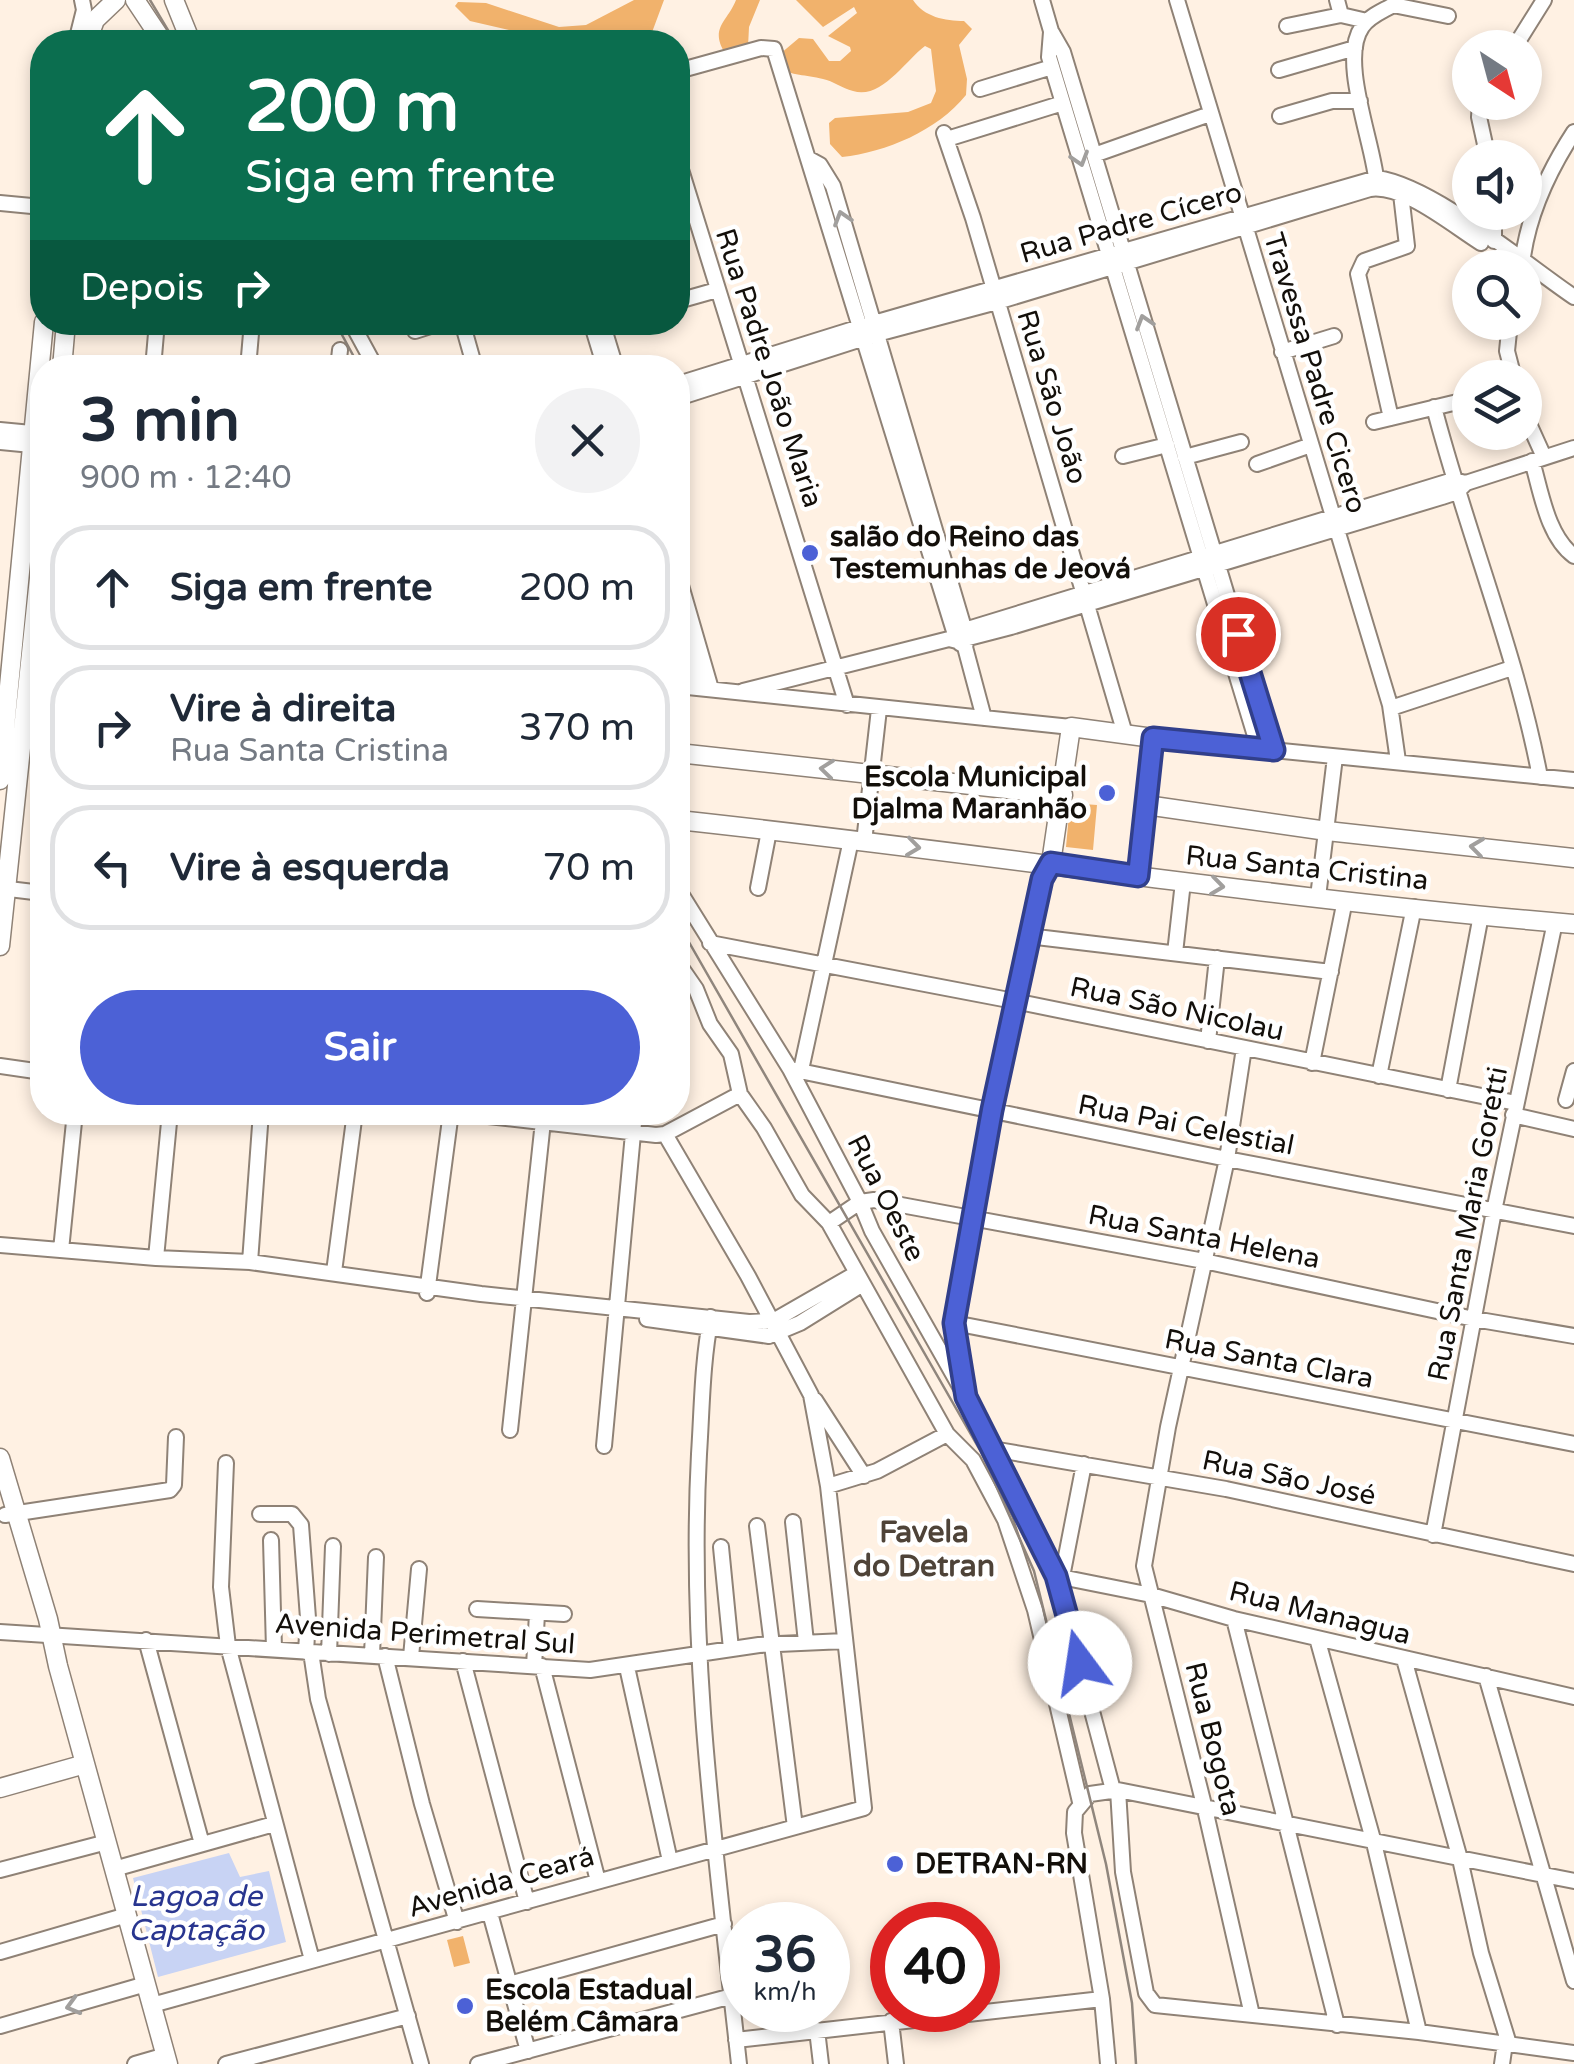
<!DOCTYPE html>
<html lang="pt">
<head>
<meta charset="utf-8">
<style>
  body { margin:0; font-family:"Varela Round",sans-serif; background:#f2f2f3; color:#1f2937; height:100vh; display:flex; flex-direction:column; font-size:38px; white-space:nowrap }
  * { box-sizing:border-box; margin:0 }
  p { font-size:32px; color:#747a83 }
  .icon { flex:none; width:55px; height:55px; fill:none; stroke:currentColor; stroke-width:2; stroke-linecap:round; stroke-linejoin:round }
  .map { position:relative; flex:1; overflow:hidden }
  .drawer { position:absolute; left:30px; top:355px; width:660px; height:770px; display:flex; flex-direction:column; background:#fff; border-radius:40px; box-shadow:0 5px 15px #0003 }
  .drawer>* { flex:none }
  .guide { position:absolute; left:30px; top:30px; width:660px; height:305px; border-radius:40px; box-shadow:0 5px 15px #0003; background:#0b6e4f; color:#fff; overflow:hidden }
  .needle { width:65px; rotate:144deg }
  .fabs { position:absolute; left:1452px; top:30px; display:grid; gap:20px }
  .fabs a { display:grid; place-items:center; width:90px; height:90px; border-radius:50%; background:#fff; box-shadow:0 5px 15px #0003; font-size:50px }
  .speed { position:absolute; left:720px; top:1902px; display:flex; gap:20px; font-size:50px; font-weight:700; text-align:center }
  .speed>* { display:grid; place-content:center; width:130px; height:130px; border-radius:50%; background:#fff; box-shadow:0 5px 15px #0003; line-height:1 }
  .speed small { font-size:25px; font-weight:400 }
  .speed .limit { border:15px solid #d22; background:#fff; color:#111 }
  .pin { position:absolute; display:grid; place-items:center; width:85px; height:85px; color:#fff; margin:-42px; border:5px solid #fff; border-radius:50%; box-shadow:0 2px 10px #0007 }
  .me { position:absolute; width:110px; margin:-55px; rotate:346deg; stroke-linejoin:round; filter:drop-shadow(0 0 8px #0008) }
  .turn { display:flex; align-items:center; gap:35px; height:210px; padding:0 50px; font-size:45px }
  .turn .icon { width:130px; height:130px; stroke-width:2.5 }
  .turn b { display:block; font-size:70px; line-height:85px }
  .then { display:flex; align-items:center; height:95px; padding:0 50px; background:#0003; gap:20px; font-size:38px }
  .round { display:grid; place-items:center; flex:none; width:105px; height:105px; border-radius:52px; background:#f2f2f3 }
  .overview { display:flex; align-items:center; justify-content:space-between; height:170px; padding:0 50px }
  h1 { font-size:60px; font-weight:700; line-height:75px }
  .cta { display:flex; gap:20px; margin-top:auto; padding:20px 50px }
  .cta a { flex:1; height:115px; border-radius:60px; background:#4c61d6; color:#fff; font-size:40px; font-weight:700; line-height:115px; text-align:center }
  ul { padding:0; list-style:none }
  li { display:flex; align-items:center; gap:30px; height:125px; margin:0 20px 15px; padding:0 30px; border:5px solid #e0e1e3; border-radius:40px }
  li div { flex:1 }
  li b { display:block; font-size:38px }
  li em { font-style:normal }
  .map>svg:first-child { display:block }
  .green { fill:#f1b26c }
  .water { fill:#c8d3f4 }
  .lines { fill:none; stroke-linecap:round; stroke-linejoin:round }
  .minor-casing { stroke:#8f8276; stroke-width:18 }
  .major-casing { stroke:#8f8276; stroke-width:21 }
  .minor { stroke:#fff; stroke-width:14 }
  .major { stroke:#fff; stroke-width:18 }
  .tram { stroke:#90867d; stroke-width:2.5 }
  .oneway { stroke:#a19f9d }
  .route-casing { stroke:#313f8b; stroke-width:25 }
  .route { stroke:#4c61d6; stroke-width:18 }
  .poi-dot { fill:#4c61d6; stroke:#fff; stroke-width:4 }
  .labels { text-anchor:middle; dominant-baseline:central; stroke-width:9; stroke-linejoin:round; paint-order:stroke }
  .street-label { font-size:28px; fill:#130f0a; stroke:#fff }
  .poi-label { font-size:28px; font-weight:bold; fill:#130f0a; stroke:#fff; text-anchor:start }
  .neighbourhood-label { font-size:30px; font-weight:bold; fill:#4e4338; stroke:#fff }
  .water-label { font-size:30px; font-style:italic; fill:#28358f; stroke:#fff }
</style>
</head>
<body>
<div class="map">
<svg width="1574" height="2064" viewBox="0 0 1574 2064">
  <rect width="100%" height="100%" fill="#fff1e3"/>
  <path class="green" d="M634 0H664L651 35 644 42H416L451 33 509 35V30L470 21 455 6 458 2 486 3 559 27 586 25Z
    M736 0H760L749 27 748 47 725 53C709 28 728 21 736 0Z
    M796 0H913C924 17 945 21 964 21L972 29 959 45 967 79 966 95C937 131 886 152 842 157L830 144 829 123 835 118 908 112 931 103 936 91 931 49 925 46C905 61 881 100 853 91 842 88 833 81 823 79 805 74 793 77 777 66L780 54 799 38 813 39 829 61H840L851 51 850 47 828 36 857 13 854 7 823 27Z
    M1070 803 1097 805 1093 850 1066 847Z
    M463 1936 470 1963 454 1967 447 1940Z"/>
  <path class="water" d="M229 1853 240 1877 269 1871 286 1942 158 1977 133 1878Z"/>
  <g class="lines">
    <g class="minor-casing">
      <path id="minor" d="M1042 0 1051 31 1063 52 1274 751
        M1177 0 1390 705 1398 761
        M1337 0 1341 15
        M1287 26 1341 15 1367 21
        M1051 32 1049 57 1259 749
        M76 42 84 10 82 0
        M1514 48 1544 0
        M1279 70 1355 48
        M678 71 761 48 774 49 957 641 961 644
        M980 89 1052 67
        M1480 102 1479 117 1488 158
        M1280 116 1332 101H1360
        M944 133 973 218 1125 734
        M947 139 1063 103
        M1094 155 1210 114
        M809 159 820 165 833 186 967 638 965 647 984 718
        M678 160 847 705
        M1377 187C1376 149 1338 61 1362 27 1369 16 1383 11 1393 5L1448 16
        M0 203 42 207
        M1494 241V212
        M1522 265C1527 217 1548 172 1574 132
        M678 301 717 290
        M351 322 376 368
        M462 322 475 368
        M591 322 605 368
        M602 322 616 368
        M1510 322 1507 351 1514 378
        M415 331 443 322
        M1282 352 1334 336
        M153 368 157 322
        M248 368 252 322
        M338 368 340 350
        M678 384 860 327 1377 178C1433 186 1524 263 1574 297
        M678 398 877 334 997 302 1370 189C1404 184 1452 225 1481 243
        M1434 407C1466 531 1516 651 1540 777
        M1525 415 1544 457
        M1391 418 1358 274 1364 261 1407 246 1401 194
        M1374 422 1470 399
        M0 430 42 434
        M0 442 42 446
        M1123 456 1167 445
        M1185 457 1241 442
        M1532 461C1541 491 1547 536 1574 556
        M1257 464 1311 445
        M678 575 711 689
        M678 616 698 688
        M971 628 1453 480 1466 483
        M678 686 1071 727
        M743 691 949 639 957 641 1011 627 1442 497 1457 492 1466 483 1574 448
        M1391 708 1512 668
        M1153 738 1574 780
        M864 842 879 709
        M0 888 42 893
        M758 888 769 831
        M678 889 790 1069 860 1202 872 1231 966 1397 1056 1576 1113 1790
        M1318 897 1335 757
        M1028 936 1331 972
        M710 943 1014 1001 1516 1103
        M1175 953 1183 882
        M678 963 696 989 710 1024 731 1054 740 1094 764 1128 802 1195 829 1223 947 1434 973 1460 1005 1520 1035 1610 1080 1802
        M1208 1041 1217 958
        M1244 1048 1227 1159 1168 1427 1144 1566 1205 1809 1252 2015
        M1312 1063 1345 900
        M0 1066 42 1072
        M790 1069 1227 1159 1574 1226
        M801 1070 851 840
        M1379 1076 1414 907
        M1448 1090 1481 915
        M1566 1100 1574 1071
        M452 1112 656 1135 665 1134 740 1094
        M1513 1115 1574 1129
        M829 1223 860 1202 874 1200 1204 1261 1474 1319 1574 1336
        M0 1245 156 1258 250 1262 481 1294 749 1322 773 1321 855 1274
        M61 1250 75 1112
        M156 1258 170 1112
        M250 1262 261 1112
        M334 1272 355 1112
        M427 1293 451 1112
        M711 1317C702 1362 702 1409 699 1454 688 1658 717 1862 739 2064
        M647 1319 769 1336 800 1323 861 1285
        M954 1323 1574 1444
        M964 1386 954 1323 1028 936 1042 879 1051 863
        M815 1400 864 1476
        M510 1430 544 1112
        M604 1446 635 1112
        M992 1449 1226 1489 1574 1564
        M226 1463 221 1587 228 1646 312 1960
        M828 1486 877 1471 947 1434
        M260 1514H292L301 1525 308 1618 306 1652
        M5 1515 170 1490 174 1485 176 1437
        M793 1522 806 1642
        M757 1526 795 1827
        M1433 1535 1494 1211 1555 922
        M271 1540 274 1649
        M721 1547 731 1649
        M1056 1576 1151 1595 1234 1619 1574 1697
        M1062 1577 1084 1464
        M477 1609 564 1614
        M1234 1619 1337 2025
        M0 1632 590 1670 759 1645 845 1641
        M1317 1638 1374 1843 1419 2032
        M146 1640 202 1844
        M311 1652 318 1699 421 2064
        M329 1654 333 1546
        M372 1655 376 1557
        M385 1656 422 1804 457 1922
        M411 1657 419 1569
        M1404 1659 1460 1859 1481 1953 1509 2044
        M463 1661 527 1902
        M534 1666 537 1614
        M542 1666 598 1881
        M627 1667 670 1861
        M1486 1676 1574 1981
        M1118 1790 1123 1872 1146 1993 1155 2005 1419 2032 1574 2053
        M114 1869 274 1824
        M0 1870 107 1842
        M490 1913 528 2051
        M0 1952 127 1915
        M509 1984 724 1924
        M152 2005 864 1808 828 1486 811 1395 748 1276 665 1134
        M891 2021 896 2064
        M0 2026 146 1984
        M817 2030 821 2064
        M736 2040 1102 1999
        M135 2064 166 2055
        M226 2064 408 2016
        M478 2064 732 1996
        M1108 2064 1102 1999 1074 1833 1075 1812 1090 1794 1118 1790 1574 1881
        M1502 2064 1505 2043"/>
    </g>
    <g class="major-casing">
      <path id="major" d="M135 0 163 42
        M174 0 191 42
        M87 42 95 20 116 0
        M62 368 66 322
        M678 753 1063 795
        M0 780 44 322
        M1146 805 1327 831 1574 858
        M678 820C977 852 1274 899 1574 924
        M1051 863 1071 727 1153 738 1138 876
        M0 946 42 550
        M0 1458 48 1619 58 1666 168 2064
        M0 1788 85 1764"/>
    </g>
    <use href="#minor" class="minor"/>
    <use href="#major" class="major"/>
    <path class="tram" d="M150 0 175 42
      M335 322 360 368
      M678 923 981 1452 1034 1571 1106 1864 1132 2003 1136 2064"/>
  </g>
  <defs><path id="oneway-chevron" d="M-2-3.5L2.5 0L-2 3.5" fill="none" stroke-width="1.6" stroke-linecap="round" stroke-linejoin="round" transform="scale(2.5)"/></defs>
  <g class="oneway">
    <use href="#oneway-chevron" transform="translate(1080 159) rotate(73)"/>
    <use href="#oneway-chevron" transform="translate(842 218) rotate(-107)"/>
    <use href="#oneway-chevron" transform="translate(1144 322) rotate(-107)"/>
    <use href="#oneway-chevron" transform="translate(827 769) rotate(-174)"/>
    <use href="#oneway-chevron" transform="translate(913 847) rotate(7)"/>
    <use href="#oneway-chevron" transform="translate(1477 847) rotate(-173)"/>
    <use href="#oneway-chevron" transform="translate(1217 886) rotate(7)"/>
    <use href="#oneway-chevron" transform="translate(73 2006) rotate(164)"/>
  </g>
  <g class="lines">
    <g class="route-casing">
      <path id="route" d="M1080 1663 1056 1576 966 1397 954 1323 992 1110 1042 879 1051 863 1138 876 1153 738 1274 750 1238 634"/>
    </g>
    <use href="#route" class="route"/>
  </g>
  <g class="poi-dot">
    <circle cx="810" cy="553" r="10"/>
    <circle cx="1107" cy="793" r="10"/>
    <circle cx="895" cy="1864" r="10"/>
    <circle cx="465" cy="2006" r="10"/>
  </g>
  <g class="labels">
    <g class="street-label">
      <text transform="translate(1131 223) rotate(-16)">Rua Padre Cícero</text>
      <text transform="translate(769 368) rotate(72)">Rua Padre João Maria</text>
      <text transform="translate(1315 373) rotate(73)">Travessa Padre Cicero</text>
      <text transform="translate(1052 397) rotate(73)">Rua São João</text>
      <text transform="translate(1307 868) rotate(6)">Rua Santa Cristina</text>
      <text transform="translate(1177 1009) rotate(12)">Rua São Nicolau</text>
      <text transform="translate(1186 1125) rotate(11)">Rua Pai Celestial</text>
      <text transform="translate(886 1198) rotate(63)">Rua Oeste</text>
      <text transform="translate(1468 1224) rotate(-79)">Rua Santa Maria Goretti</text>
      <text transform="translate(1204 1237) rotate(11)">Rua Santa Helena</text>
      <text transform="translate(1269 1359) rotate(11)">Rua Santa Clara</text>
      <text transform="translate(1289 1478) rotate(12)">Rua São José</text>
      <text transform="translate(1320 1613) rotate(14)">Rua Managua</text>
      <text transform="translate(425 1634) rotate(4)">Avenida Perimetral Sul</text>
      <text transform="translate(1213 1739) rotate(76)">Rua Bogota</text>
      <text transform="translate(501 1882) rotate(-16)">Avenida Ceará</text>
    </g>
    <g class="poi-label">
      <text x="830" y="537">salão do Reino das<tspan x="830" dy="32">Testemunhas de Jeová</tspan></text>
      <text x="1087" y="777" text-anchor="end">Escola Municipal<tspan x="1087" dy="32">Djalma Maranhão</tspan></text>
      <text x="915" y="1864">DETRAN-RN</text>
      <text x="485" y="1990">Escola Estadual<tspan x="485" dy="32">Belém Câmara</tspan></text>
    </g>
    <g class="neighbourhood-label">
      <text x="924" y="1532">Favela<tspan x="924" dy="34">do Detran</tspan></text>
    </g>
    <g class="water-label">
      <text x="196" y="1896">Lagoa de<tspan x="196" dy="34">Captação</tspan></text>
    </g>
  </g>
</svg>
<div class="fabs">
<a><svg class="needle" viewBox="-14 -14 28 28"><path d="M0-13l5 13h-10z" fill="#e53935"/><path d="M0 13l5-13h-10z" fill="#747a83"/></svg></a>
<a><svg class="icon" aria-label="sound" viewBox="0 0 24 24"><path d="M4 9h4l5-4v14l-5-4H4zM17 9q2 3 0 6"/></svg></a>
<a><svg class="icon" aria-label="search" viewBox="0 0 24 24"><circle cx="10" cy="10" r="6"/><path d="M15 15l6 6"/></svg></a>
<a><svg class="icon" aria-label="layers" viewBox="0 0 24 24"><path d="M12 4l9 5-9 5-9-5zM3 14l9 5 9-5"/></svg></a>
</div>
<div class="speed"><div>36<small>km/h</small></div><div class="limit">40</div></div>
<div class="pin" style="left:1238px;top:634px;background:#d93025"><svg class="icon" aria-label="arrive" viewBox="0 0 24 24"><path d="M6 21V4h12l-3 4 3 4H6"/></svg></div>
<svg class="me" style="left:1080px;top:1663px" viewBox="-20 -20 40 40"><circle r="19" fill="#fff"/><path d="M0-13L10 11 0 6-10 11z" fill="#4c61d6"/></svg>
<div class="guide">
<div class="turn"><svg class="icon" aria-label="ahead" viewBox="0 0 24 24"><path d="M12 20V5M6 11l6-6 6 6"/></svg><div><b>200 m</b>Siga em frente</div></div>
<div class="then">Depois<svg class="icon" aria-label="right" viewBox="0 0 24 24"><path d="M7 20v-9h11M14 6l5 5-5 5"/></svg></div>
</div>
<section class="drawer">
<div class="overview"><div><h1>3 min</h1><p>900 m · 12:40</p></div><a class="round"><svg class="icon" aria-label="close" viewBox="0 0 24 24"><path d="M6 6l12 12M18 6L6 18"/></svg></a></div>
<ul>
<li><svg class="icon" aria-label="ahead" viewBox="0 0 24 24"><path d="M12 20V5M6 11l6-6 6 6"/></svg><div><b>Siga em frente</b></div><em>200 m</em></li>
<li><svg class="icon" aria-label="right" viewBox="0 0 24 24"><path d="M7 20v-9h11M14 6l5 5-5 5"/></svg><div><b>Vire à direita</b><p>Rua Santa Cristina</p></div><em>370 m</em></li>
<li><svg class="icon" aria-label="left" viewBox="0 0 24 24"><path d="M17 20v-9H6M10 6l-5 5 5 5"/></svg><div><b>Vire à esquerda</b></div><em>70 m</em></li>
</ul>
<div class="cta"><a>Sair</a></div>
</section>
</div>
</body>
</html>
